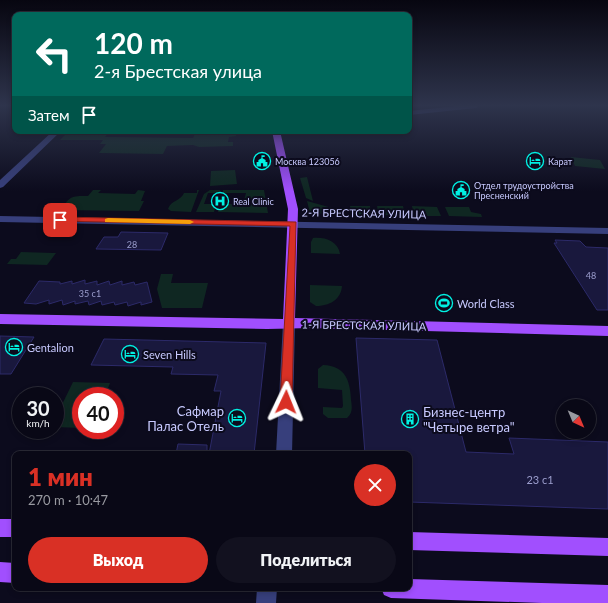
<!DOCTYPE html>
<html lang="ru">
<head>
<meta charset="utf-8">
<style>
  body { margin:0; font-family:Lato,sans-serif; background:#12111f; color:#f1f3f6; height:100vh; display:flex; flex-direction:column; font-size:15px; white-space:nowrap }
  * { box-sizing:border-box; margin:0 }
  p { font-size:13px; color:#999aa1 }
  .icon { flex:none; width:22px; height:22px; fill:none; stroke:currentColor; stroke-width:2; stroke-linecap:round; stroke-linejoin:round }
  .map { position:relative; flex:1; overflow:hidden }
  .panel { position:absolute; left:12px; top:451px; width:400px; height:140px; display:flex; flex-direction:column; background:#090816; border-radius:8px; box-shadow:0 2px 6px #0003,0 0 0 1px #292935 }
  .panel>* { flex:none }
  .hud { position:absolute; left:12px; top:12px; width:400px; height:122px; border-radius:8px; box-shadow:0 2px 6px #0003,0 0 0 1px #292935; background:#00695c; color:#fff; overflow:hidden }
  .needle { width:26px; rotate:136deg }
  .controls { position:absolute; left:556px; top:399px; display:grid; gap:8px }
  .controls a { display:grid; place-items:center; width:40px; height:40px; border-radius:50%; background:#090816; box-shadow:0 2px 6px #0003,0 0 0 1px #292935; font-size:20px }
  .speed { position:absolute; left:12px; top:387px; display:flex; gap:8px; font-size:20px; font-weight:700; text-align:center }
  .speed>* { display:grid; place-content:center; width:52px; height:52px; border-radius:50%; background:#090816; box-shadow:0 2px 6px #0003,0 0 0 1px #292935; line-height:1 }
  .speed small { font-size:10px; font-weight:400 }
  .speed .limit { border:6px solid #d22; background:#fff; color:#111 }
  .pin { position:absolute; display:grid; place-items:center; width:34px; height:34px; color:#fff; margin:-17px; border-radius:8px; box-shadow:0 2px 6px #0006 }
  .me { position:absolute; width:44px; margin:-22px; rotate:2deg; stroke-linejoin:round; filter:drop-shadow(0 0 3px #0008) }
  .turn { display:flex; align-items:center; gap:14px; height:84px; padding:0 16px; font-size:18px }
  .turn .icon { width:52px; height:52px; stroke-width:2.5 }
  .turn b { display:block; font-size:28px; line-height:34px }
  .then { display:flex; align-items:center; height:38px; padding:0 16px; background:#0003; gap:8px; font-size:15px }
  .round { display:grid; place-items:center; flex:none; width:42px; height:42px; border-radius:21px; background:#12111f }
  .overview { display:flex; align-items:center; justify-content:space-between; height:68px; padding:0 16px }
  h1 { font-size:24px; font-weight:800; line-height:30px; color:#d93025 }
  .primary-button { display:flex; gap:8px; margin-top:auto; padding:8px 16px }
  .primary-button a { flex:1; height:46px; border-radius:24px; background:#d93025; color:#fff; font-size:16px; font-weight:800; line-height:46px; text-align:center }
  .primary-button a+a { background:#12111f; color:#f1f3f6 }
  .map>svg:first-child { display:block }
  .green { fill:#0f2722 }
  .building { fill:#19183d; stroke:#2c2a69 }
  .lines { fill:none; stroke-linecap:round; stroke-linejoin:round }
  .minor { fill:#373f7c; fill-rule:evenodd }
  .major { fill:#a14ffe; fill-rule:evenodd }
  .route { fill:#d93025; stroke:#8d1f18 }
  .slow { fill:#f59e0b }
  .labels { text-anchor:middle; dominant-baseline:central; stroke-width:4; stroke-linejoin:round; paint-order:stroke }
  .far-poi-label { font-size:9px; fill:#c8caff; stroke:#0c0b1d; text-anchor:start }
  .number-label { font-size:9px; fill:#9c9ece }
  .street-label { font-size:11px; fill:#c8caff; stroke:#0c0b1d }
  .poi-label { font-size:11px; fill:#c8caff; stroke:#0c0b1d; text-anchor:start }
  .near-number-label { font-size:11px; fill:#9c9ece }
  .near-poi-label { font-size:13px; fill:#c8caff; stroke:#0c0b1d; text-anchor:end }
</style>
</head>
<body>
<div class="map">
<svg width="608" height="603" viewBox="0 0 608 603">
  <rect width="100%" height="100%" fill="#0c0b1d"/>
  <path class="green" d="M69 131H110L105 137 193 138 196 132 190 131H235L236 136 229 137 228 142H233V146L199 147 193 145 167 146 163 154 99 153 106 144H100L103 140H60Z
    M571 157 600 160 605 169 575 166Z
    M235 170 237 184 210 186 211 171Z
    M307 177 313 201 306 198 300 178Z
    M93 190H101L98 193 135 194 138 190 145 191 141 201H144L139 211 60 210C71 196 70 196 88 196Z
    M197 190H199L191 212 171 211 168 209C171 200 181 201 184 193H197Z
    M210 190H220L219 193H208L204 204H216L214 212H196L204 194Z
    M223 190H264L268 213 218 212 220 204H243L246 193H223Z
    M307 201 343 211V215L310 213Z
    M350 206H370L371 215H351Z
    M377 206H403L405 215H379Z
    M412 206 437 207 441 216H414Z
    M445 207H469L471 212 481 214 482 217 449 216Z
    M313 238C325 237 338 241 340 254L311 253V242Z
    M21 252 53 253H56L47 265 7 264 11 259H16Z
    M161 274H173L171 283H208L202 308H162L157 289Z
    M310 285 342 286C341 300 329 306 316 306L310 302Z
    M323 365C346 366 350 381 351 400 352 407 353 413 347 418H328L323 414V407L342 408 343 406 342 390 318 388V369Z
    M73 382 110 383 105 396H81V428L55 427V419Z"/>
  <path class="building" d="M121 232 168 233 161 250 96 249 104 237H118Z
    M555 240 580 241 586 247 608 248V310H597L554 243H557Z
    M85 280V284L97 281V285L109 281 110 285 122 281V285L134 282 135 285 147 282 152 302 141 305V302L128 306 127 302 115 305 114 302 102 305 101 301 89 305 88 301 75 304V301L63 305 62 300 49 304V300L36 304 24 303 39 281 60 282V284L72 281V284Z
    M0 336 34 337 11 374H0Z
    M356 338 437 340 466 452 514 454 509 438 608 442V509L409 502V454H365Z
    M104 339 266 343 254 454H209L221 391H214L218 375 171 374 173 367 91 365Z
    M178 444 207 445V454H176Z"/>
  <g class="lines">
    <path class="minor" d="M456 106H479L476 108 409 115V111Z
      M53 131H61L3 187 0 188V180Z
      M0 216 608 228V234L0 222Z
      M289 318 293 319 295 323 292 454H276L283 323 285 319Z
      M257 588H277L276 603H256Z"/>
    <path class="major" d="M272 131H280L298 209 295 318 608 326V336L312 328 267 329 0 324V314L283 319 288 209Z
      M0 519H15V537H0Z
      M409 532 608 538V556L409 550Z
      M0 562 15 563V583L0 582Z
      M409 579 608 585V603H542L391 598 384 595 381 588H409Z"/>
  </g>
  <linearGradient id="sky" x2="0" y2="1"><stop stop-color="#070610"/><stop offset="0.55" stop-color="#2e344c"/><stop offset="1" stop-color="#2e344c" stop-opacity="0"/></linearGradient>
  <rect width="608" height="191" fill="url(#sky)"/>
  <path class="route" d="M60 217 296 222 292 402 290 405 286 407 282 405 280 402 290 226 57 221 56 220Z"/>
  <path class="slow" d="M108 218 190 220 194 222 190 224 105 222V219Z"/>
  <defs>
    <g id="civic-ring" transform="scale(0.9)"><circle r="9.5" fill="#0c0b1d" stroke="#01f1e3" stroke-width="1.5"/><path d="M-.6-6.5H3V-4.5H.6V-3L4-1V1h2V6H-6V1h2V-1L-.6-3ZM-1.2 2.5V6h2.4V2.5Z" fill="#01f1e3"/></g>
    <g id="hotel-ring" transform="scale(0.9)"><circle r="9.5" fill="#0c0b1d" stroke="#01f1e3" stroke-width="1.5"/><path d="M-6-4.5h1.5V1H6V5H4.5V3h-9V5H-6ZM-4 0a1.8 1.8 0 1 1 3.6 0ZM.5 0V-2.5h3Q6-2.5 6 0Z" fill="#01f1e3"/></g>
    <g id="hospital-ring" transform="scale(0.9)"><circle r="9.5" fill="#0c0b1d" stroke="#01f1e3" stroke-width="1.5"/><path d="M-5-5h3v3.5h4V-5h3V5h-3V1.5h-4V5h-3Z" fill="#01f1e3"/></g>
    <g id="stadium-ring" transform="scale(0.9)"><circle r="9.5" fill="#0c0b1d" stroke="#01f1e3" stroke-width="1.5"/><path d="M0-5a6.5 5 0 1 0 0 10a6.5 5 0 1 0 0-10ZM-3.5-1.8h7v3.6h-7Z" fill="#01f1e3"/></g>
    <g id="building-ring" transform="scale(0.9)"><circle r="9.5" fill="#0c0b1d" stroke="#01f1e3" stroke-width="1.5"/><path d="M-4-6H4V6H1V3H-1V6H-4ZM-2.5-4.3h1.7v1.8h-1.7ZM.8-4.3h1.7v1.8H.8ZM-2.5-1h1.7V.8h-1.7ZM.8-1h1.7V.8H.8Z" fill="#01f1e3"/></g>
  </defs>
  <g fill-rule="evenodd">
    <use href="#civic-ring" x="262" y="161"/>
    <use href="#hotel-ring" x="535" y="161"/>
    <use href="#civic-ring" x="461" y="190"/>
    <use href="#hospital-ring" x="220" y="201"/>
    <use href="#stadium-ring" x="444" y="303"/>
    <use href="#hotel-ring" x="14" y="347"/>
    <use href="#hotel-ring" x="130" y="354"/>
    <use href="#hotel-ring" x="237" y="418"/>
    <use href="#building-ring" x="410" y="419"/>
  </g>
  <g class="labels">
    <g class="far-poi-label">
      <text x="275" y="161">Москва 123056</text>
      <text x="548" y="161">Карат</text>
      <text x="474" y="185">Отдел трудоустройства<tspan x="474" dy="10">Пресненский</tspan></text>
      <text x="233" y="201">Real Clinic</text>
    </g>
    <g class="number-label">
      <text x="132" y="244">28</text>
      <text x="591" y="275">48</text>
      <text x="90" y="293">35 с1</text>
    </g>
    <g class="street-label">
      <text transform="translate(364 213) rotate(1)">2-Я БРЕСТСКАЯ УЛИЦА</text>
      <text transform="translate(364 325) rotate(1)">1-Я БРЕСТСКАЯ УЛИЦА</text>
    </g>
    <g class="poi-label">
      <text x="457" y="303">World Class</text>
      <text x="27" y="347">Gentalion</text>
      <text x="143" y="354">Seven Hills</text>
    </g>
    <g class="near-number-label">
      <text x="540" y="479">23 с1</text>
    </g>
    <g class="near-poi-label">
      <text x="224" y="411">Сафмар<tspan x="224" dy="15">Палас Отель</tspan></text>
      <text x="423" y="412" text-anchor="start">Бизнес-центр<tspan x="423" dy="15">"Четыре ветра"</tspan></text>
    </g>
  </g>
</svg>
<div class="controls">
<a><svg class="needle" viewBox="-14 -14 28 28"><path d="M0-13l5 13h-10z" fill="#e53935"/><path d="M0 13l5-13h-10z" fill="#999aa1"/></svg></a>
</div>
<div class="speed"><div>30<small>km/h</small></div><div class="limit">40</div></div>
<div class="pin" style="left:60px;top:220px;background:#d93025"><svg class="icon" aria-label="arrive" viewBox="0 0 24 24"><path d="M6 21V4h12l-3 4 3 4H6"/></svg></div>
<svg class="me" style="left:286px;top:402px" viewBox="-20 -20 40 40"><path d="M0-17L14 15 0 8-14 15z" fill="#d93025" stroke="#fff" stroke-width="4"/></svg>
<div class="hud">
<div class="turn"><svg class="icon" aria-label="left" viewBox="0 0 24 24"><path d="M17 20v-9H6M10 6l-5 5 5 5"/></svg><div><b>120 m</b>2-я Брестская улица</div></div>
<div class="then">Затем<svg class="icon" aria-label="arrive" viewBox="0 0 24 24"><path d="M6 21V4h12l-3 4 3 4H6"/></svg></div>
</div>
<section class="panel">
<div class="overview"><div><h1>1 мин</h1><p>270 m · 10:47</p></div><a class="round" style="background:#d93025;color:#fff"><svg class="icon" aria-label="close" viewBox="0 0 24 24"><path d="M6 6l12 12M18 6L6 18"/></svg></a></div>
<div class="primary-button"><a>Выход</a><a>Поделиться</a></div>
</section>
</div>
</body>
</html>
